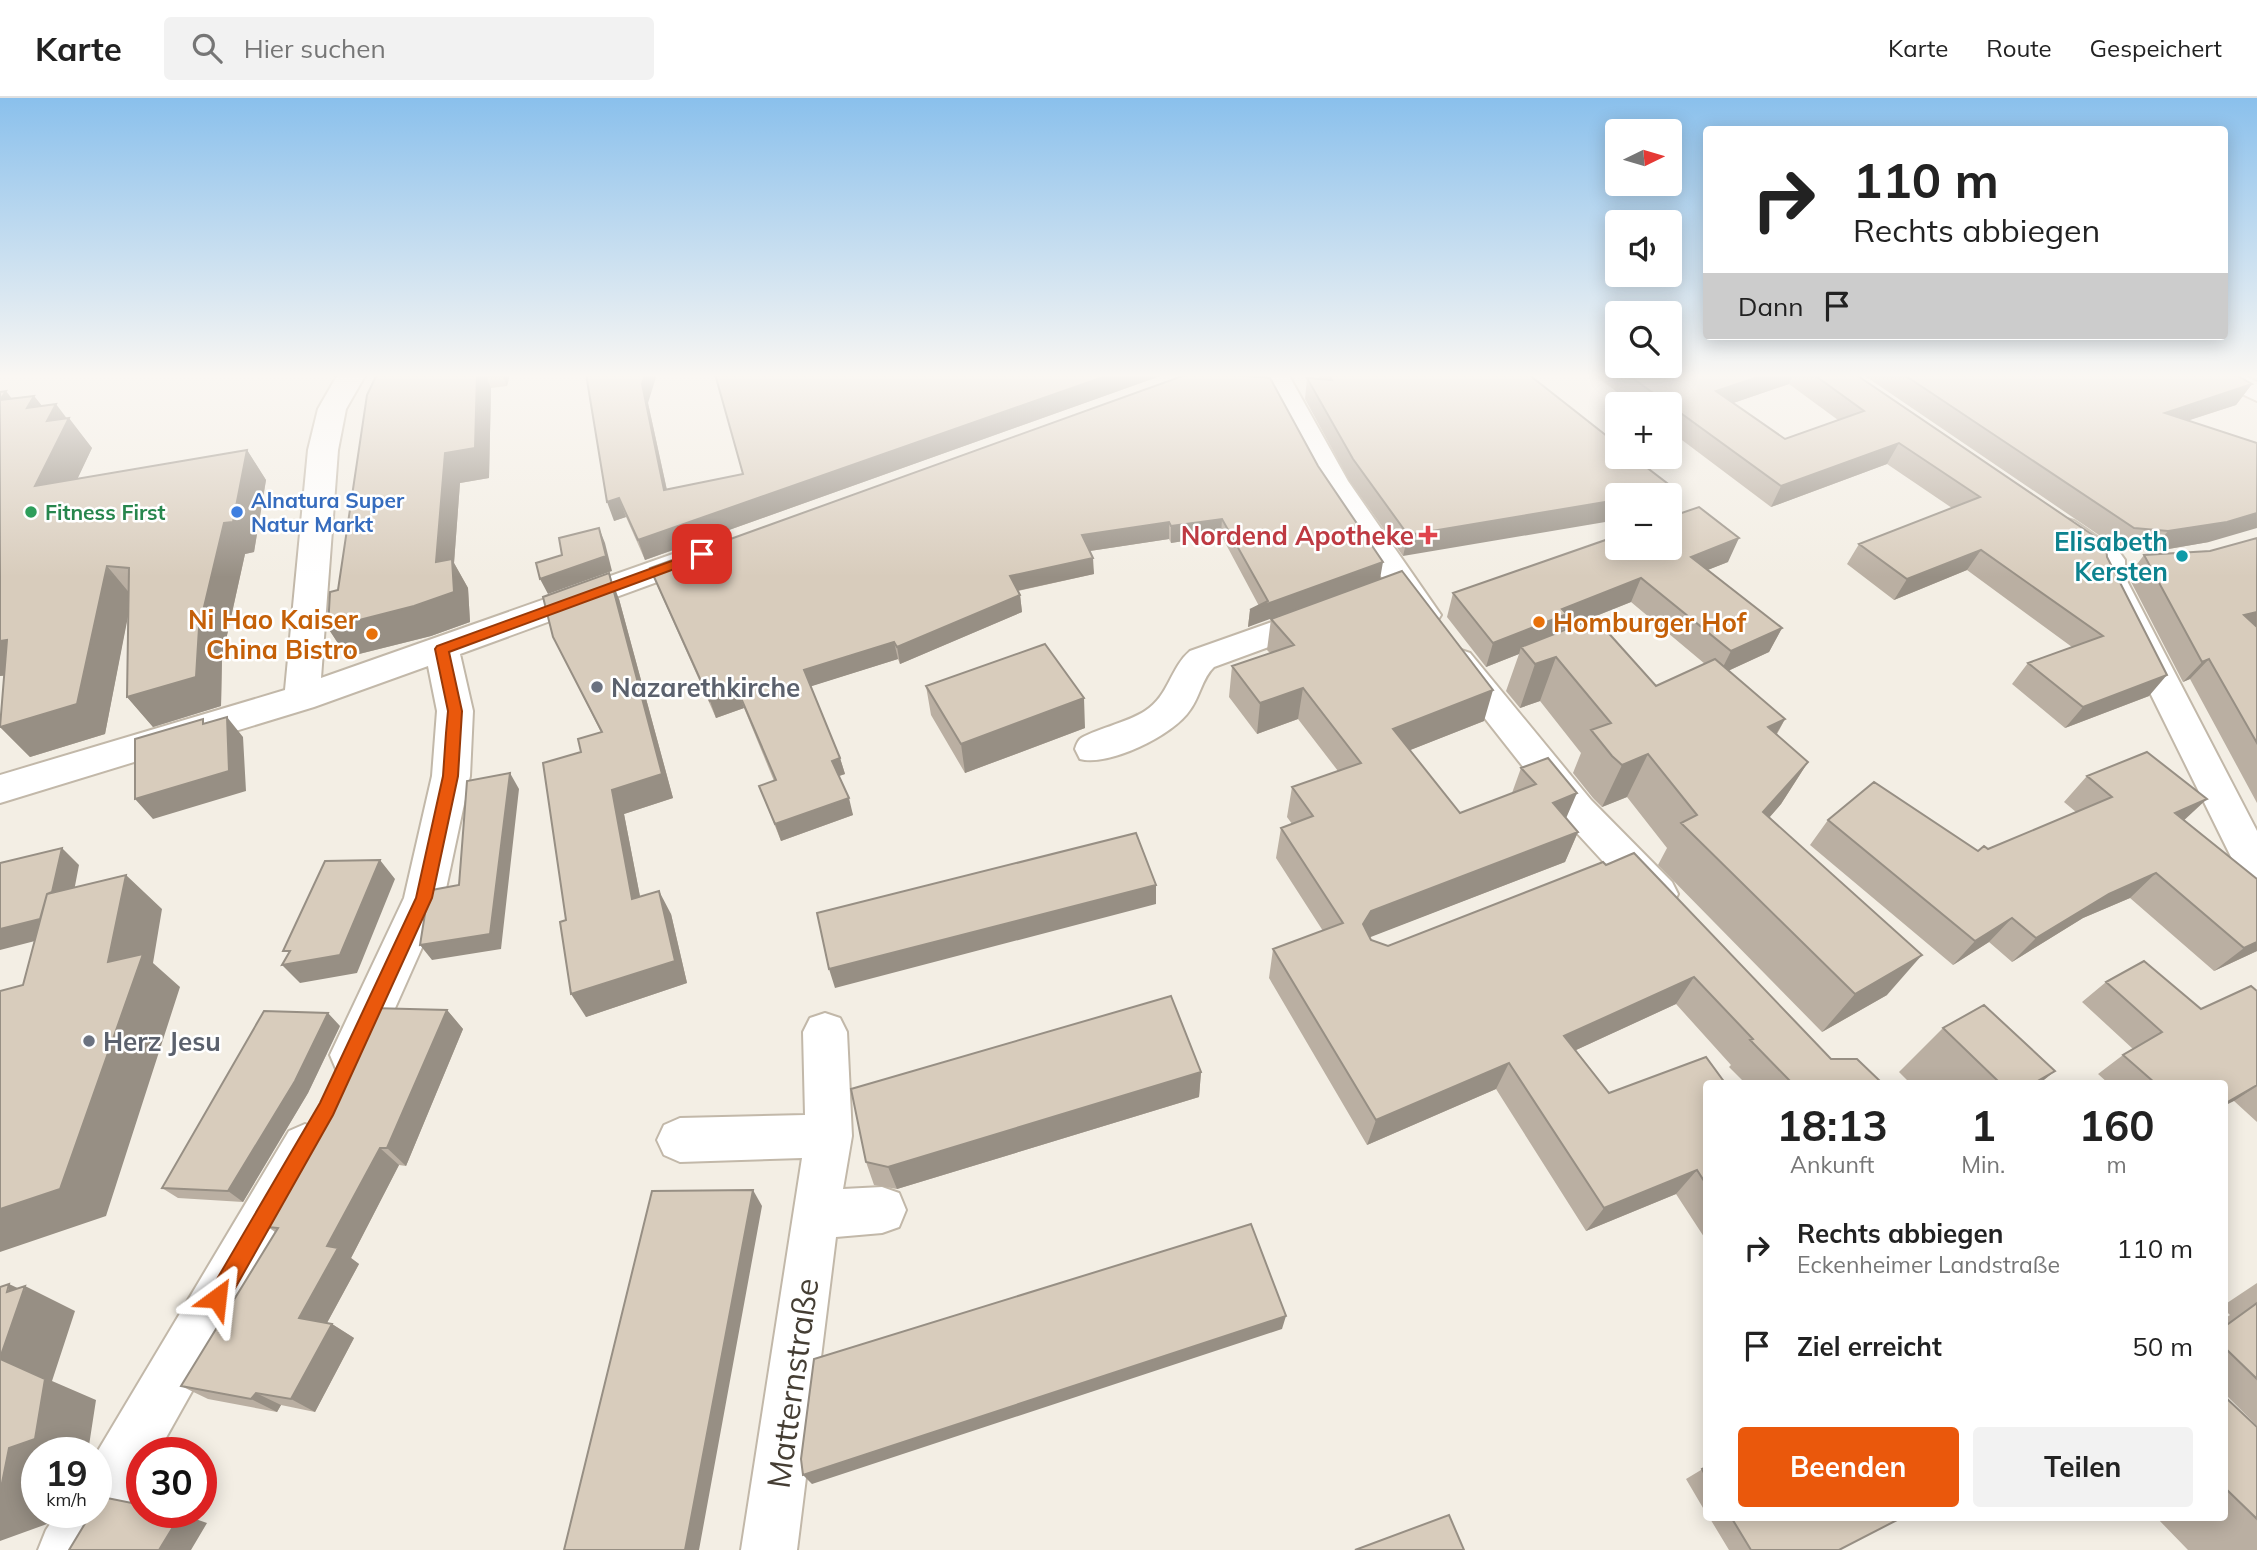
<!DOCTYPE html>
<html lang="de">
<head>
<meta charset="utf-8">
<style>
  body { margin:0; font-family:Mulish,sans-serif; background:#f2f2f2; color:#222; height:100vh; display:flex; flex-direction:column; font-size:26px; white-space:nowrap }
  * { box-sizing:border-box; margin:0 }
  p { font-size:23px; color:#767676 }
  .icon { flex:none; width:38px; height:38px; fill:none; stroke:currentColor; stroke-width:2; stroke-linecap:round; stroke-linejoin:round }
  .map { position:relative; flex:1; overflow:hidden }
  .details { position:absolute; left:1703px; top:982px; width:525px; height:441px; display:flex; flex-direction:column; background:#fff; border-radius:7px; box-shadow:0 4px 18px #0003 }
  .details>* { flex:none }
  .top-card { position:absolute; left:1703px; top:28px; width:525px; height:214px; border-radius:7px; box-shadow:0 4px 18px #0003; background:#fff; color:#222; overflow:hidden }
  .needle { width:46px; rotate:85deg }
  .fabs { position:absolute; left:1605px; top:21px; display:grid; gap:14px }
  .fabs a { display:grid; place-items:center; width:77px; height:77px; border-radius:7px; background:#fff; box-shadow:0 4px 18px #0003; font-size:35px }
  .speed { position:absolute; left:21px; top:1339px; display:flex; gap:14px; font-size:35px; font-weight:700; text-align:center }
  .speed>* { display:grid; place-content:center; width:91px; height:91px; border-radius:50%; background:#fff; box-shadow:0 4px 18px #0003; line-height:1 }
  .speed small { font-size:18px; font-weight:400 }
  .speed .limit { border:10px solid #d22; background:#fff; color:#111 }
  .pin { position:absolute; display:grid; place-items:center; width:60px; height:60px; color:#fff; margin:-30px; border-radius:14px; box-shadow:0 4px 10px #0006 }
  .me { position:absolute; width:77px; margin:-38px; rotate:30deg; stroke-linejoin:round; filter:drop-shadow(0 0 5px #0008) }
  .turn { display:flex; align-items:center; gap:24px; height:147px; padding:0 35px; font-size:32px }
  .turn .icon { width:91px; height:91px; stroke-width:2.5 }
  .turn b { display:block; font-size:49px; line-height:60px }
  .then { display:flex; align-items:center; height:66px; padding:0 35px; background:#0003; gap:14px; font-size:26px }
  .eta { display:flex; justify-content:space-evenly; align-items:center; height:119px; text-align:center }
  .eta b { font-size:42px; font-weight:700; line-height:49px }
  .primary-button { display:flex; gap:14px; margin-top:auto; padding:14px 35px }
  .primary-button a { flex:1; height:80px; border-radius:7px; background:#ea580c; color:#fff; font-size:28px; font-weight:700; line-height:80px; text-align:center }
  .primary-button a+a { background:#f2f2f2; color:#222 }
  ul { padding:0; list-style:none }
  li { display:flex; align-items:center; gap:21px; height:98px; padding:0 35px }
  li div { flex:1 }
  li b { display:block; font-size:26px }
  li em { font-style:normal }
  header { display:flex; align-items:center; gap:42px; box-sizing:border-box; height:98px; padding:0 35px; background:#fff; border-bottom:2px solid #e0e0e0 }
  header strong { font-size:33px }
  nav { display:flex; gap:38px; margin-inline-start:auto; font-size:24px }
  .search { width:490px; height:63px; background:#f2f2f2; display:flex; align-items:center; gap:18px; box-sizing:border-box; padding:0 24px; border-radius:7px; color:#767676; font-size:26px }
  .map>svg:first-child { display:block }
  .lines { fill:none; stroke-linecap:round; stroke-linejoin:round }
  .minor-casing { stroke:#c2b8a9; stroke-width:4 }
  .minor { fill:#fff; fill-rule:evenodd }
  .wall { fill:#baafa2; fill-rule:evenodd }
  .shaded-wall { fill:#978f84 }
  .building { fill:#d8ccbc; stroke:#978f84; stroke-width:2 }
  .route { fill:#ea580c; stroke:#983908; stroke-width:2 }
  .leisure-dot { fill:#2e9e5b; stroke:#fff; stroke-width:2.5 }
  .shop-dot { fill:#3f7fe0; stroke:#fff; stroke-width:2.5 }
  .health-dot { fill:#e0444e; stroke:#fff; stroke-width:2.5 }
  .culture-dot { fill:#0f9aa8; stroke:#fff; stroke-width:2.5 }
  .food-dot { fill:#e8710a; stroke:#fff; stroke-width:2.5 }
  .worship-dot { fill:#6b7280; stroke:#fff; stroke-width:2.5 }
  .labels { text-anchor:middle; dominant-baseline:central; stroke-width:5; stroke-linejoin:round; paint-order:stroke }
  .far-shop-label { font-size:21px; font-weight:bold; fill:#366cbe; stroke:#fff; text-anchor:start }
  .far-leisure-label { font-size:21px; font-weight:bold; fill:#27864d; stroke:#fff; text-anchor:start }
  .health-label { font-size:26px; font-weight:bold; fill:#be3a42; stroke:#fff; text-anchor:end }
  .culture-label { font-size:26px; font-weight:bold; fill:#0d838f; stroke:#fff; text-anchor:end }
  .food-label { font-size:26px; font-weight:bold; fill:#c56008; stroke:#fff; text-anchor:end }
  .worship-label { font-size:26px; font-weight:bold; fill:#5b616d; stroke:#fff; text-anchor:start }
  .near-street-label { font-size:32px; fill:#453e34; stroke:#fff }
</style>
</head>
<body>
<header>
<strong>Karte</strong>
<div class="search"><svg class="icon" aria-label="search" viewBox="0 0 24 24"><circle cx="10" cy="10" r="6"/><path d="M15 15l6 6"/></svg>Hier suchen</div>
<nav><a>Karte</a><a>Route</a><a>Gespeichert</a></nav>
</header>
<div class="map">
<svg width="2257" height="1452" viewBox="0 0 2257 1452">
  <rect width="100%" height="100%" fill="#f3eee4"/>
  <g class="lines">
    <g class="minor-casing">
      <path id="minor" d="M338 276H366L346 311 338 352 321 580 690 450 701 447 712 450 717 457 712 464 460 556 473 613 470 678 444 800 368 971 352 977 336 971 330 957 404 800 432 678 437 613 428 568 314 609 0 705V677L285 592 308 352 318 311Z
        M1260 276H1288L1348 383 1441 517 1436 525 1424 528 1412 525 1318 384Z
        M2208 276H2242L2257 284V303L2212 282Z
        M2063 420 2074 423 2120 455 2125 462V479L2257 733V787L2243 782 2237 771 2093 479V466L2052 437 2047 430 2052 423Z
        M1317 508 1329 511 1334 519 1329 527 1214 569C1202 580 1200 599 1190 612 1174 637 1108 669 1080 661L1075 651C1076 648 1077 644 1080 641 1090 633 1129 624 1145 613 1169 598 1170 570 1190 553Z
        M1458 551 1470 555 1591 702 1672 784 1678 796 1672 808 1658 812 1644 808 1565 722 1446 571 1441 563 1446 555Z
        M825 915 840 920 847 934 852 1038 843 1091 882 1089 899 1095 906 1112 899 1129 882 1135 836 1139 797 1452H741L802 1060 680 1064 664 1057 657 1042 664 1027 680 1020 805 1017 803 934 810 920Z
        M305 1026 321 1033 328 1048 321 1063 158 1354H142V1384L99 1452H38L46 1432 58 1414H96V1356L289 1033Z"/>
    </g>
    <use href="#minor" class="minor"/>
  </g>
  <path class="wall" d="M377 276H510L507 288 491 290 489 380 460 385 454 465 468 490 470 524 431 538 347 559 328 530 338 492Z
    M715 276H1166L645 462 626 419 614 423 648 305 667 392 743 376Z
    M1318 276H1528L1403 458 1349 382 1305 301 1307 280 1320 281Z
    M1593 276H1855L2107 459 2149 598 2065 630 2012 586 2028 565 2072 549 1967 472 1894 502 1847 466 1859 446 1952 410 1887 366 1771 409 1670 333V306H1633ZM1789 286 1838 322 1785 341 1733 305Z
    M1862 276H2234L2252 286 2236 307 2189 322 2209 444 2151 454 2118 450Z
    M34 298 42 308 67 320 92 350 77 381 247 352 266 382 254 454 245 456 222 560 221 608 153 629 127 599 128 516 105 636 30 659 0 629 4 578H0L11 300Z
    M1318 368 1383 464 1248 529 1250 512 1259 508 1221 437 1171 445 1169 441 1090 453 1094 476 1018 493 1020 497 1022 514 900 566 898 561 811 588 840 660 845 676 839 678 853 717 781 743 759 688 774 683 744 610 716 620 657 487 650 470Z
    M2257 440V705L2190 581 2183 584 2128 478 2144 457 2210 453Z
    M1728 464 1707 472 1782 530 1769 554 1728 573 1785 621 1777 636 1808 664 1781 706 1769 720 1887 897 1822 934 1658 767 1667 750 1627 699 1602 709 1593 700 1573 675 1581 655 1540 603 1520 610 1506 593 1519 556 1486 569 1447 519 1453 495ZM1631 504 1705 566 1656 588 1561 534V532Z
    M619 501 673 700 624 716 640 799 671 816 687 885 586 919 566 822 581 654 601 634 553 539Z
    M1271 521 1484 623 1410 652 1460 715 1512 695 1521 670 1578 734 1565 764 1369 839 1371 842 1388 848 1606 767 1831 961 1882 985H1745L1729 969 1731 967 1676 906 1576 952 1609 995 1706 985V1142L1676 1096 1586 1133 1496 991 1367 1047 1269 880 1273 851 1323 833 1276 760 1281 730 1292 726 1287 719 1292 689 1338 673 1298 621 1257 636 1229 599 1232 568 1270 555 1267 552Z
    M926 588 1085 630 965 675 931 617Z
    M2087 678 2184 723 2257 781V853L2214 873 2130 800 2083 820 2012 864 1989 844 1953 867 1810 747 1828 722 1978 753 1988 751 2076 714 2064 704Z
    M2106 884 2201 911 2257 893V1024L2234 1003 2224 985H2108L2098 976 2123 957 2133 951 2082 904Z
    M447 912 463 931 406 1068 399 1067 351 1160 359 1166 327 1225 332 1226 354 1240 315 1314 281 1307 277 1314 208 1301 181 1288 275 1134 268 1129 286 1097 277 1090Z
    M340 928 308 995 243 1104 178 1100 162 1090Z
    M1943 930 2055 973 2040 985H1910L1899 974Z
    M1201 974 1199 999 897 1091 874 1087 866 1064Z
    M2257 1185V1328L2224 1295V1221L2230 1217 2224 1211V1207Z
    M2224 1298 2257 1329V1452H2188L2156 1419H2224Z
    M1706 1369V1415L1686 1381Z
    M1709 1419H1898L1839 1452H1729Z
    M1961 1419H1973L1964 1423Z"/>
  <path class="shaded-wall" d="M477 276H485L491 290 489 380 460 385 454 465 468 490 470 524 431 538 347 559 328 530 436 464 445 355Z
    M502 276H510L507 288Z
    M645 276H657L648 305 671 411 664 392 642 286Z
    M1112 276H1166L645 462 638 442Z
    M1767 276H1793L1789 286 1707 314 1716 293Z
    M2252 286 2236 307 2150 335 2165 315Z
    M6 293 29 323 0 302Z
    M34 298 50 318 56 306 68 322 69 320 92 350 60 418 35 388 27 310Z
    M1899 345 1887 366 1771 409 1781 388Z
    M247 352 266 382 254 454 245 456 222 560 221 608 153 629 127 599 199 530 224 425Z
    M1676 392 1670 407V397H1646Z
    M619 400 626 419 614 423 607 404Z
    M1617 402V422L1403 458 1408 437Z
    M2257 415V430L2209 444 2151 454 2168 433Z
    M1222 421 1221 437 1171 445V428Z
    M1169 424V441L1083 454 1082 437Z
    M599 430 605 445 612 473 548 496 540 481Z
    M1739 440 1728 464 1680 483 1691 459Z
    M1981 452 1967 472 1894 502 1907 481Z
    M1093 460 1094 476 1011 494 1010 478Z
    M1383 464 1380 481 1248 529 1250 512Z
    M107 468 132 498 105 636 30 659 0 629Z
    M609 475 619 501 673 700 624 716 645 824 632 801 612 692Z
    M1641 480 1631 504 1561 532 1558 540 1521 549 1519 556 1486 569 1493 545 1562 511Z
    M1020 497 1022 514 900 566 897 549Z
    M2257 514V530L2244 517Z
    M1782 530 1769 554 1719 577 1731 553Z
    M7 542 35 572 0 578V543Z
    M894 544 898 561 809 589 804 572Z
    M1556 559 1540 603 1520 610 1535 566Z
    M2209 561 2190 581 2183 584 2202 564Z
    M2167 577 2149 598 2065 630 2083 609Z
    M1303 590 1298 621 1257 636 1260 605Z
    M1493 592 1484 623 1385 662 1393 631Z
    M738 593 744 610 716 620 710 603Z
    M1084 600 1085 630 965 675 961 646Z
    M227 619 243 639 246 693 153 721 135 701Z
    M1785 621 1760 664 1768 629Z
    M1648 656 1627 699 1602 709 1622 667Z
    M840 660 845 676 836 679 832 663Z
    M1808 664 1781 706 1737 756 1763 714Z
    M510 675 519 691 501 851 432 862 420 847 490 836Z
    M1577 695 1564 725 1553 705Z
    M849 700 853 717 781 743 775 726Z
    M2207 701 2180 726 2175 715Z
    M1578 734 1565 764 1363 842V826L1371 813Z
    M62 750 79 767 66 835 0 852V831Z
    M380 762 395 781 357 875 300 885 282 867Z
    M2156 775 2130 800 2083 820 2012 864 2036 840 2109 796Z
    M126 777 162 811 153 865 180 889 106 1118 0 1154V1111L108 864Z
    M1156 787V806L835 890 829 871Z
    M659 793 671 816 687 885 586 919 571 896Z
    M2012 820 1989 844 1953 867 1975 843Z
    M2257 844V853L2214 873 2244 850Z
    M1922 857 1887 897 1822 934 1855 896Z
    M1694 879 1676 906 1550 964 1564 938Z
    M447 912 463 931 406 1068 387 1050Z
    M328 915 340 928 308 995 243 1104 228 1093Z
    M1509 965 1496 991 1367 1047 1376 1022Z
    M2055 973 2040 985H2034Z
    M1201 974 1199 999 897 1091 888 1069Z
    M2257 988 2234 1003 2224 1008V1006Z
    M380 1050 399 1067 351 1160 359 1166 322 1234 299 1220 327 1148Z
    M1697 1072 1676 1096 1586 1133 1604 1110Z
    M753 1092 762 1108 699 1452H685Z
    M9 1186 24 1193 25 1188 75 1213 52 1283 96 1302 88 1354H37V1414H55L47 1426 0 1443V1261Z
    M1286 1218 1282 1231 812 1386 803 1377Z
    M332 1226 354 1240 315 1314 291 1301Z
    M256 1295 281 1307 277 1314 251 1301Z
    M181 1416 207 1425 191 1452H159Z"/>
  <path class="building" d="M377 276H477L475 350 445 355 436 464 452 461 454 494 414 508 328 530 330 494 338 492 367 297Z
    M586 276H645L642 286 664 392 743 376 715 276H1112L638 442 619 400 607 404Z
    M1188 276H1223L1270 280 1318 368 1383 464 1250 512 1268 503 1222 421 1171 428 1169 424 1082 437 1093 460 1010 478 1020 497 897 549 894 544 804 572 840 660 832 663 849 700 775 726 759 688 776 682 738 593 710 603 650 470Z
    M1329 276H1528L1617 346V359H1633L1676 392 1646 397H1617V402L1408 437 1353 361 1307 280 1332 282Z
    M1627 276H1767L1716 293 1785 341 1864 313 1813 276H1855L2106 446 2107 459 2167 577 2083 609 2028 565 2103 538 1981 452 1907 481 1859 446 1980 399 1899 345 1781 388Z
    M1903 276H2234L2252 286 2165 315 2257 345V415L2227 424 2168 433 2134 430Z
    M6 293 0 302 34 298 27 310 56 306 47 323 69 320 35 388 247 352 233 424 224 425 199 530 196 579 127 599 129 470 107 468 77 606 0 629 7 542 0 543V294Z
    M1699 409 1739 440 1691 459 1782 530 1731 553 1641 480 1562 511 1567 516 1493 545 1453 495 1617 438V450H1670V419Z
    M599 430 606 458 540 481 536 465 562 457 559 440Z
    M2257 440V514L2244 517 2257 529V645L2209 561 2202 564 2144 457 2210 453Z
    M1402 473 1493 592 1393 631 1460 715 1536 686 1521 670 1548 660 1577 695 1553 705 1578 734 1371 813 1363 826 1371 842 1388 848 1603 764 1606 767 1634 755 1831 961H1857L1882 985H1792L1750 942 1753 941 1694 879 1564 938 1609 995 1706 959 1725 985H1706V1086L1697 1072 1604 1110 1509 965 1376 1022 1273 851 1343 825 1281 730 1313 718 1292 689 1361 665 1303 590 1260 605 1232 568 1294 547 1271 521Z
    M609 475 662 676 612 692 632 801 659 793 675 863 571 896 560 824 566 822 543 665 581 654 578 641 602 634 553 539 543 499Z
    M1595 520 1656 588 1715 561 1785 621 1768 629 1808 664 1763 714 1922 857 1855 896 1681 725 1697 717 1648 656 1622 667 1612 658 1591 632 1611 625 1556 559 1535 566 1521 549Z
    M1045 546 1084 600 961 646 926 588Z
    M227 619 229 673 135 701V641L203 621V626Z
    M2147 654 2207 701 2175 715 2257 781V844L2244 850 2156 775 2109 796 2036 840 2012 820 1975 843 1828 722 1874 684 1978 753 1984 748 1988 751 2112 699 2087 678Z
    M510 675 490 836 420 847 427 803 432 792 459 787 467 683Z
    M1136 735 1156 787 829 871 817 815Z
    M62 750 52 794 47 796 40 821 0 831V765Z
    M380 762 340 857 282 867 290 853H283L325 763Z
    M126 777 108 864 143 856 60 1091 0 1111V893L23 887 47 796Z
    M2144 863 2201 911 2251 888 2257 893V987L2224 1006V985H2155L2123 957 2162 934 2106 884Z
    M1171 898 1201 974 888 1069 866 1064 851 991Z
    M1984 907 2055 973 2034 985H2000L1943 930Z
    M371 910 447 912 387 1050H380L327 1148 338 1150 299 1220 332 1226 291 1301 256 1295 251 1301 181 1288 278 1130 268 1129 289 1091 277 1090 324 1009Z
    M264 913 328 915 295 983 228 1093 162 1090Z
    M753 1092 685 1452H564L652 1093Z
    M1251 1126 1286 1218 803 1377 801 1361 814 1261Z
    M9 1186 7 1194 25 1188 0 1260V1189Z
    M2257 1205V1281L2224 1249V1229Z
    M0 1261 45 1281 35 1341 9 1350 0 1395Z
    M2224 1298 2257 1329V1421L2224 1389Z
    M1706 1369V1379L1702 1371Z
    M102 1399 142 1407V1414H173L181 1416 159 1452H69L92 1414H96V1408Z
    M1449 1417 1464 1452H1355Z
    M1731 1419H1898L1899 1421 1839 1452H1751Z"/>
  <linearGradient id="sky" x2="0" y2="1"><stop stop-color="#8ac0ec"/><stop offset="0.58" stop-color="#faf7f3"/><stop offset="1" stop-color="#faf7f3" stop-opacity="0"/></linearGradient>
  <rect width="2257" height="479" fill="url(#sky)"/>
  <path class="route" d="M702 452 707 453V459L449 554 462 613 458 678 432 800 333 1017 225 1208 217 1211 210 1208 207 1200 210 1193 320 1005 416 800 443 678 446 635 448 613 435 551 437 548Z"/>
  <circle class="leisure-dot" cx="31" cy="414" r="7"/>
  <circle class="shop-dot" cx="237" cy="414" r="7"/>
  <path class="health-dot" d="M1424.5 426.5h7v7h7v7h-7v7h-7v-7h-7v-7h7z"/>
  <circle class="culture-dot" cx="2182" cy="458" r="7"/>
  <g class="food-dot">
    <circle cx="1539" cy="524" r="7"/>
    <circle cx="372" cy="536" r="7"/>
  </g>
  <g class="worship-dot">
    <circle cx="597" cy="589" r="7"/>
    <circle cx="89" cy="943" r="7"/>
  </g>
  <g class="labels">
    <g class="far-shop-label">
      <text x="251" y="402">Alnatura Super<tspan x="251" dy="24">Natur Markt</tspan></text>
    </g>
    <g class="far-leisure-label">
      <text x="45" y="414">Fitness First</text>
    </g>
    <g class="health-label">
      <text x="1414" y="437">Nordend Apotheke</text>
    </g>
    <g class="culture-label">
      <text x="2168" y="443">Elisabeth<tspan x="2168" dy="30">Kersten</tspan></text>
    </g>
    <g class="food-label">
      <text x="358" y="521">Ni Hao Kaiser<tspan x="358" dy="30">China Bistro</tspan></text>
      <text x="1553" y="524" text-anchor="start">Homburger Hof</text>
    </g>
    <g class="worship-label">
      <text x="611" y="589">Nazarethkirche</text>
      <text x="103" y="943">Herz Jesu</text>
    </g>
    <g class="near-street-label">
      <text transform="translate(792 1285) rotate(-82)">Matternstraße</text>
    </g>
  </g>
</svg>
<div class="fabs">
<a><svg class="needle" viewBox="-14 -14 28 28"><path d="M0-13l5 13h-10z" fill="#e53935"/><path d="M0 13l5-13h-10z" fill="#767676"/></svg></a>
<a><svg class="icon" aria-label="sound" viewBox="0 0 24 24"><path d="M4 9h4l5-4v14l-5-4H4zM17 9q2 3 0 6"/></svg></a>
<a><svg class="icon" aria-label="search" viewBox="0 0 24 24"><circle cx="10" cy="10" r="6"/><path d="M15 15l6 6"/></svg></a>
<a>+</a>
<a>−</a>
</div>
<div class="speed"><div>19<small>km/h</small></div><div class="limit">30</div></div>
<div class="pin" style="left:702px;top:456px;background:#d93025"><svg class="icon" aria-label="arrive" viewBox="0 0 24 24"><path d="M6 21V4h12l-3 4 3 4H6"/></svg></div>
<svg class="me" style="left:217px;top:1200px" viewBox="-20 -20 40 40"><path d="M0-17L14 15 0 8-14 15z" fill="#ea580c" stroke="#fff" stroke-width="4"/></svg>
<div class="top-card">
<div class="turn"><svg class="icon" aria-label="right" viewBox="0 0 24 24"><path d="M7 20v-9h11M14 6l5 5-5 5"/></svg><div><b>110 m</b>Rechts abbiegen</div></div>
<div class="then">Dann<svg class="icon" aria-label="arrive" viewBox="0 0 24 24"><path d="M6 21V4h12l-3 4 3 4H6"/></svg></div>
</div>
<section class="details">
<div class="eta">
<div><b>18:13</b><p>Ankunft</p></div>
<div><b>1</b><p>Min.</p></div>
<div><b>160</b><p>m</p></div>
</div>
<ul>
<li><svg class="icon" aria-label="right" viewBox="0 0 24 24"><path d="M7 20v-9h11M14 6l5 5-5 5"/></svg><div><b>Rechts abbiegen</b><p>Eckenheimer Landstraße</p></div><em>110 m</em></li>
<li><svg class="icon" aria-label="arrive" viewBox="0 0 24 24"><path d="M6 21V4h12l-3 4 3 4H6"/></svg><div><b>Ziel erreicht</b></div><em>50 m</em></li>
</ul>
<div class="primary-button"><a>Beenden</a><a>Teilen</a></div>
</section>
</div>
</body>
</html>
